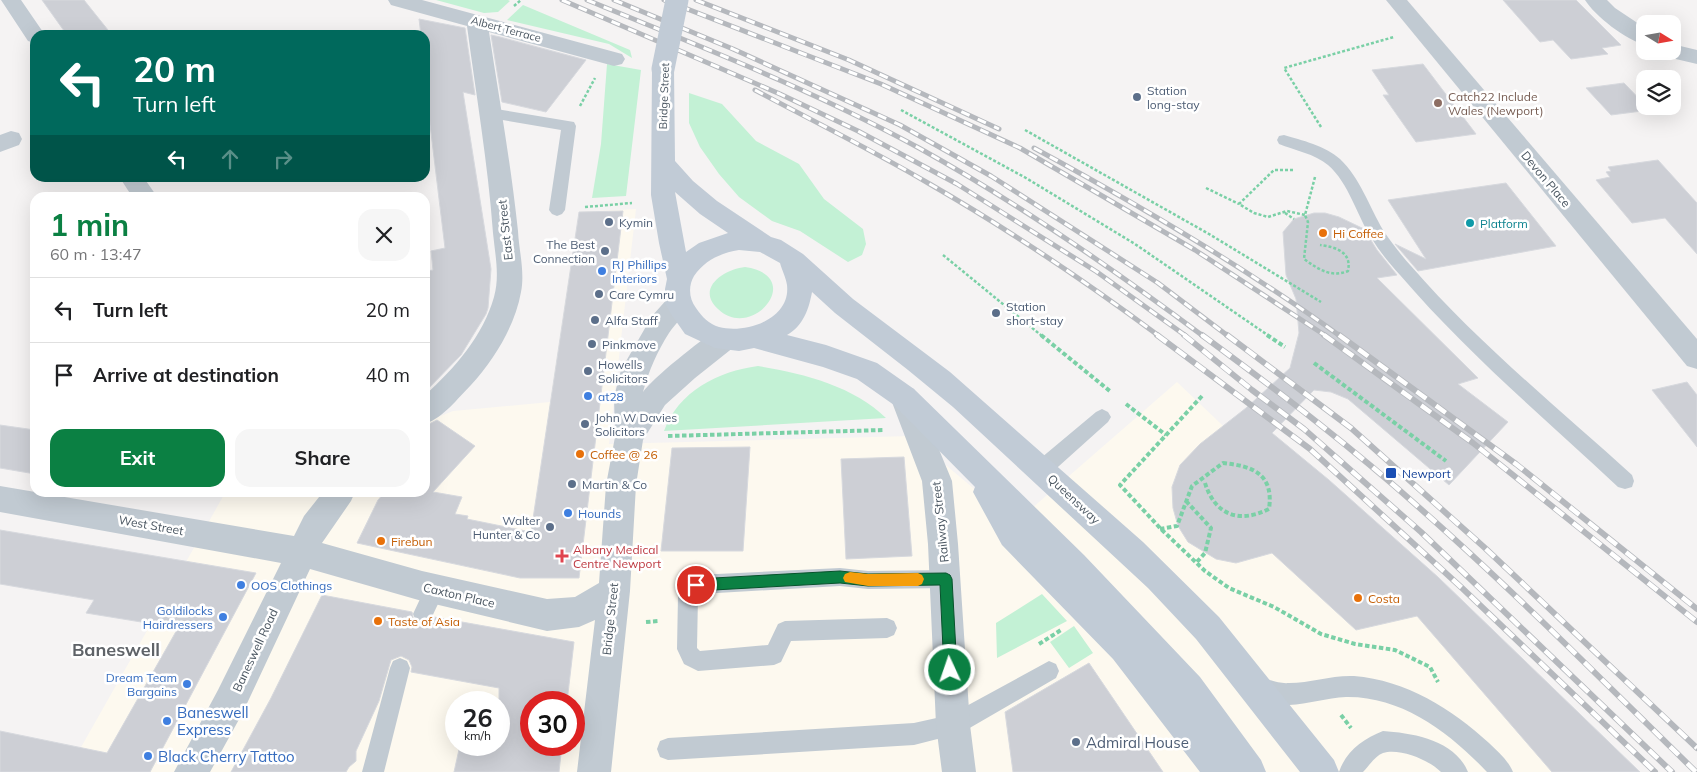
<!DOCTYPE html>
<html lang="en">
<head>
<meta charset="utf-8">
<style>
  body { margin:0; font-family:Mulish,sans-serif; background:#f6f6f6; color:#202124; height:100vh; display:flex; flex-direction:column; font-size:19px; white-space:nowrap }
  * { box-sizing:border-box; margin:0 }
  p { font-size:16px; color:#757577 }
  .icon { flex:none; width:28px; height:28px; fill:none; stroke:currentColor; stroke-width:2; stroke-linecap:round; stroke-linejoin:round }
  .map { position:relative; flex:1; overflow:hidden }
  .sheet { position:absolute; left:30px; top:192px; width:400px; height:305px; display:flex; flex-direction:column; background:#fff; border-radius:15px; box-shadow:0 5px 20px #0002 }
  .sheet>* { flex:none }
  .banner { position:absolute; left:30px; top:30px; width:400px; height:152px; border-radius:15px; box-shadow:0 5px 20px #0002; background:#00695c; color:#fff; overflow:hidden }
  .needle { width:32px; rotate:101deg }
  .controls { position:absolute; left:1636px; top:15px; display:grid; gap:10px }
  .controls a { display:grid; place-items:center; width:45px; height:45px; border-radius:10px; background:#fff; box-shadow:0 5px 20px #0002; font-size:25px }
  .speed { position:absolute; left:445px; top:691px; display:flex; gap:10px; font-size:25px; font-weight:700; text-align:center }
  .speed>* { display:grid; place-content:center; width:65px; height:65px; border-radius:50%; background:#fff; box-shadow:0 5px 20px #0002; line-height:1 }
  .speed small { font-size:12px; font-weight:400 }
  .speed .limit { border:8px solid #d22; background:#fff; color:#111 }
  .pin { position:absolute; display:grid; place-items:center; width:42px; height:42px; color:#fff; margin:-21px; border:2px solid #fff; border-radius:50%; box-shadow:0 1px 5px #0007 }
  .me { position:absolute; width:55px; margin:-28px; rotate:357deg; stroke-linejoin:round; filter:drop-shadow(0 0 4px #0008) }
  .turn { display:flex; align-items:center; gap:18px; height:105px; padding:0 20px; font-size:22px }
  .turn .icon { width:65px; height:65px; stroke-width:2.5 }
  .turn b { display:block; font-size:35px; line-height:42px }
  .lanes { display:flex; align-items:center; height:48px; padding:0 20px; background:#0003; justify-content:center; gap:25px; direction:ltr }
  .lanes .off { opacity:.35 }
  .round { display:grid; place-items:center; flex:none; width:52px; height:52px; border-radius:15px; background:#f6f6f6 }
  .summary { display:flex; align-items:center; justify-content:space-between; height:85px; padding:0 20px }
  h1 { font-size:30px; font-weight:700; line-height:38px; color:#0b8043 }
  .button { display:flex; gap:10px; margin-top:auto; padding:10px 20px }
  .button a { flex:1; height:58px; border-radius:15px; background:#0b8043; color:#fff; font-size:20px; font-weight:700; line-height:58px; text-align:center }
  .button a+a { background:#f6f6f6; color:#202124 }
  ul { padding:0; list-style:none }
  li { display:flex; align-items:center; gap:15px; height:65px; padding:0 20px; border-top:1px solid #e0e0e0 }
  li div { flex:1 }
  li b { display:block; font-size:19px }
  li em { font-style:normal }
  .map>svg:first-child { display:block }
  .commercial { fill:#fdf9ef; fill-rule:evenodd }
  .green { fill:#c3f1d5 }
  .building { fill:#cdcfd5; stroke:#d7d9de }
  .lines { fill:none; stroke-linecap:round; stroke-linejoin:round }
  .path-far1 { stroke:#7ad0a6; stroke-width:2.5; stroke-dasharray:3 2; stroke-linecap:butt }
  .path { stroke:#7ad0a6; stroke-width:4; stroke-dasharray:4.5 2.5; stroke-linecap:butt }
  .service { fill:#c1cad2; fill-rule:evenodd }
  .minor { fill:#c1cad2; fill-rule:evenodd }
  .tertiary { fill:#c1cad2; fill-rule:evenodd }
  .secondary { fill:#c1cbd6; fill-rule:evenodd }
  .rail-far1-casing { stroke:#b5b8bd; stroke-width:5 }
  .rail-casing { stroke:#b5b8bd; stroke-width:6 }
  .rail-far1 { stroke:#fff; stroke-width:3; stroke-dasharray:9; stroke-linecap:butt }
  .rail { stroke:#fff; stroke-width:4.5; stroke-dasharray:12; stroke-linecap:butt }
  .secondary-bridge { stroke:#c1cbd6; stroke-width:23 }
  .route { fill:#0b8043; stroke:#07532c }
  .slow { fill:#f59e0b }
  .service-dot { fill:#5c6f8a; stroke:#fff; stroke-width:2 }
  .education-dot { fill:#8d6e63; stroke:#fff; stroke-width:2 }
  .culture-dot { fill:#0f9aa8; stroke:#fff; stroke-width:2 }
  .food-dot { fill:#e8710a; stroke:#fff; stroke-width:2 }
  .shop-dot { fill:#3f7fe0; stroke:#fff; stroke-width:2 }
  .transit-dot { fill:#1a4fb4; stroke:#fff; stroke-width:2 }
  .health-dot { fill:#e0444e; stroke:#fff; stroke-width:2 }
  .labels { text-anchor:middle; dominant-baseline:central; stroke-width:5; stroke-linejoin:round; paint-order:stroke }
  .far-street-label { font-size:11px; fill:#4a5661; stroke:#fff }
  .service-label { font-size:12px; fill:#4e5e75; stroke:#fff; text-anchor:start }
  .education-label { font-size:12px; fill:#785e54; stroke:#fff; text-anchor:start }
  .street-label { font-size:12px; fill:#4a5661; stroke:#fff }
  .culture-label { font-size:12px; fill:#0d838f; stroke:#fff; text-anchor:start }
  .food-label { font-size:12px; fill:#c56008; stroke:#fff; text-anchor:start }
  .shop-label { font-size:12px; fill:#366cbe; stroke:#fff; text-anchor:start }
  .transit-label { font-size:12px; fill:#164399; stroke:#fff; text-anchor:start }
  .health-label { font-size:12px; fill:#be3a42; stroke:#fff; text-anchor:start }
  .near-shop-label { font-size:15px; fill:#366cbe; stroke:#fff; text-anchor:start }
  .near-service-label { font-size:15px; fill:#4e5e75; stroke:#fff; text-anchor:start }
  .district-label { font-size:18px; font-weight:bold; fill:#5f6368; stroke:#fff }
</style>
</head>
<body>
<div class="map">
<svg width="1697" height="772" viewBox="0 0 1697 772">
  <rect width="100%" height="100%" fill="#f5f3f3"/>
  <path class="commercial" d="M636 209 609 444 911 436 1015 523 1177 382 1362 558 1566 772H67L225 493 425 492V404L438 417 453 411 550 402 579 212ZM456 702H499V745H456ZM531 702H574V745H531Z"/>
  <path class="green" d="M436 0H508L510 1 498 12 484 13Z
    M523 5 630 50 632 58 609 44 507 20Z
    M607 64 641 70 626 196 592 198 601 144Z
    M689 93 722 104 756 141 799 164 824 199 863 229 866 244 862 255 848 262 800 231 772 221 739 197 719 174 700 147 689 123Z
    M745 267C807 276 752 342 718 309 695 288 725 269 745 267Z
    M758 366C802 373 854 386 886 418L664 431C678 392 718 371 758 366Z
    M1042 594 1067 621 997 658 996 623Z
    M1074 626 1093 653 1069 668 1050 642Z"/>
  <path class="building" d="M42 0H84L112 35H67Z
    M1503 0H1576L1621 45 1602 48 1608 54 1571 59 1553 40 1540 42Z
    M419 19 465 28 475 95 463 92 491 269 488 308 486 314 461 355 425 392V341L429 301 426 271 433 270 431 251 445 248 427 100 425 35H421Z
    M491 35 500 37 586 60 546 112 502 102Z
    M1423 64 1476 134 1416 142 1383 95H1389L1372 70Z
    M1624 83 1650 110 1611 115 1586 88Z
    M1658 160 1697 203V254L1665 218 1632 223 1596 180 1610 177 1606 172 1611 171 1608 167Z
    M1506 183 1556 246 1418 271 1395 244 1426 259 1388 200Z
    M623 211 579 578H520L357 543 378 500 385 492H425V426L437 420 475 446 433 492 462 497 455 514 468 516 467 519 531 532 579 212Z
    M1314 213H1325L1339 217 1364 229 1377 250 1397 275 1377 278 1478 378 1458 384 1508 422 1449 485 1348 399 1331 392 1314 390 1272 433 1329 480 1438 577 1640 772H1552L1417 616 1356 630 1272 553 1236 563 1216 559 1188 542 1178 526 1173 508 1172 487 1180 465 1200 444 1246 408 1290 368 1299 333 1296 299 1286 275 1283 232 1294 219Z
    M1687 382 1697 395V447L1652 390Z
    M0 425 35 430V474L0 468Z
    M750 447 743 551H661L672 448Z
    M904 457 912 556 846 559 841 459Z
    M0 530 256 573 150 772H0V731L107 753 178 628 86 613 94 600 0 584Z
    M322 595 412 612 414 622 422 626 431 623 434 617 574 642 567 702H531V745H562L559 772H454L460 745H499V688L411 672 412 667 409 660 401 656 391 660 379 701 356 751V761L349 767 346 772H231L271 698Z
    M1089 663 1163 772H1013L1005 712Z"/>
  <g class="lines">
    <path class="path-far1" d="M514 6 521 0
      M580 106 595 78
      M901 110 1026 178 1135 244 1269 336
      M1321 127 1284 68 1394 37
      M1025 130 1209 234 1321 302
      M1293 170H1274L1239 204 1254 213 1268 217 1287 211 1305 215
      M1315 177 1305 215 1308 222 1304 259C1318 269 1331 278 1348 271 1352 252 1336 247 1320 245
      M1206 188 1239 204
      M585 207 632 203
      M1285 213 1294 219
      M943 255 1042 336"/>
    <path class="path" d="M1041 335 1111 392
      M1267 335 1285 347
      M1314 363 1446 461
      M1202 396 1120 485 1161 529 1205 571 1229 588 1274 607 1321 634 1355 644 1395 650 1430 667 1438 682
      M1126 404 1166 435
      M668 436 884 430
      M1186 501 1211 528 1205 553 1196 563
      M1160 529 1177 526 1192 486 1223 463C1253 466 1274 474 1269 509 1239 524 1215 515 1205 483
      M646 622 659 621
      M1039 644 1061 630
      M1341 715 1351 728"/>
    <path class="service" d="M490 108 574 122 576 126 565 210 562 214 557 216 552 214 549 210 561 130 485 117 483 113 485 109Z
      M1284 135C1301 140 1326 146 1340 159 1360 178 1369 206 1383 230 1391 242 1401 255 1411 266 1477 342 1557 407 1632 475L1634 481 1632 487 1625 489 1618 487C1544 418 1466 352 1400 275 1390 264 1380 252 1372 239 1357 216 1349 183 1328 165 1315 154 1294 150 1279 144L1277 140 1279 136Z
      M1102 409 1108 412 1111 417 1108 422 1049 475 1042 477 1035 475 1033 469 1035 463 1096 412Z
      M840 568 868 571 946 570 953 572 956 579 953 586 946 588 868 589 840 586 700 594 698 596 697 648 700 651 768 645 778 624 785 621 887 618 894 621 897 628 894 635 887 638 791 641 781 662 774 665 698 671 684 664 677 649 678 596 683 583 696 575Z
      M435 579 442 582 445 589 430 621 423 624 416 621 413 614 428 582Z
      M400 658 407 661 410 668 384 772H362L390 668 393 661Z
      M1049 661 1056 664 1059 671 1056 678 961 733 914 745 668 760 660 757 657 749 660 741 668 738 914 723 950 715Z
      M1256 675C1267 679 1278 684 1289 683 1311 683 1332 675 1354 676 1406 680 1452 709 1489 743 1498 752 1508 760 1513 772H1487C1450 733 1402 696 1346 697 1327 698 1308 704 1289 705 1275 705 1261 698 1249 693L1245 686 1249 679Z
      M1383 731C1413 733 1455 740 1468 772H1441C1429 760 1400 748 1383 753 1375 756 1369 766 1363 772H1339C1346 751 1363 739 1383 731Z"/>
    <path class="minor" d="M1 0H21L45 35H35V43L28 41Z
      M388 0H422L622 54 625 59 622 64 614 66 489 32C499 98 511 164 518 231 519 251 525 272 521 292 515 326 494 360 471 385 457 399 444 417 425 424V395C455 368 483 336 494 297 500 276 495 254 493 233 488 163 476 95 467 26L391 5Z
      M1585 0H1607L1615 8 1645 28V45C1626 40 1595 16 1585 0Z
      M1672 44 1697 50V64L1663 56 1660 51H1672Z
      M11 131 19 133 22 139 19 145 0 152V135Z
      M120 178H144L158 198H133Z
      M678 294 687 297 691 304C685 315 676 323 669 333 657 352 649 370 643 392 652 379 701 339 716 331 723 328 727 329 734 331L738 339 734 347 695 378 665 405 643 440 636 485 630 591 611 772H577L595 620 579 627 547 631 422 601 310 569 242 714 210 772H174L218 690 281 563 0 512V486L294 536 304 516 323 492H355L351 501 322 543 422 571 547 599 575 597 599 583 606 485 615 437 614 397 621 370 652 316 669 297Z
      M904 385 914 389 952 481 958 544 970 725 976 772H942L936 725 928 544 922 481 890 397 894 389Z"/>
    <path class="tertiary" d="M1386 0H1407L1697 339V369L1687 366Z"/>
    <path class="secondary" d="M663 62 671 64 674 69 675 161 693 181 717 201 771 237 781 240 803 254 853 299 950 372 1143 542 1219 617 1334 760 1339 772H1300L1196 639 1148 588 953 407 908 370 835 313 812 292C809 309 803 326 787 335L826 345 877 363 914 389 1084 555 1200 677 1261 760 1266 772H1200L1113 659 1002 545 973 492 975 487 894 405 857 379 823 367 754 348 739 351 715 348 685 334 671 314 665 303V289L667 279 659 243 651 195 652 69 655 64ZM675 192 700 214 728 233 699 243 686 252ZM739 250 760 252 780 263C782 270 786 278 787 285 791 319 746 334 719 327 709 324 702 317 696 308 689 299 688 286 694 276 705 260 721 253 739 250Z"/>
    <g class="rail-far1-casing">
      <path id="rail-far1" d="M562 0 780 94 858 131 957 184 1097 272 1186 336
        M587 0C699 46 813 90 919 148 1018 203 1112 268 1203 336
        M614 0 733 49 900 125 991 176 1158 283 1228 336
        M664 0 881 84 1020 148 1195 250 1326 336
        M696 0 849 60 999 129
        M755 90C813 121 872 150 928 183 1008 229 1085 281 1159 336
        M1034 148C1139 205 1243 266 1340 336"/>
    </g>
    <g class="rail-casing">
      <path id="rail" d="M1157 335 1310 449 1462 588 1655 772
        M1184 335 1252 390 1304 429 1421 532 1672 772
        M1202 335C1278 391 1353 448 1423 511 1517 594 1606 684 1696 772
        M1227 335 1351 428 1485 548 1697 748
        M1324 335 1473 443 1697 622
        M1339 335 1516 464 1697 609"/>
    </g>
    <use href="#rail-far1" class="rail-far1"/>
    <use href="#rail" class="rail"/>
    <path class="secondary-bridge" d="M663 69 677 0"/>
  </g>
  <path class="route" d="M840 571 868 574 946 573 950 575 952 579 957 670 955 675 950 677 946 675 944 670 940 585 868 586 840 583 696 591 692 589 690 585 692 580 696 579Z"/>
  <path class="slow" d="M850 572 868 574 918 573 922 575 924 579 922 584 918 586H868L845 582 843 578 845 574Z"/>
  <g class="service-dot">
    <circle cx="1137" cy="97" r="5"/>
    <circle cx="609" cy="222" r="5"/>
    <circle cx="605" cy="251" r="5"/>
    <circle cx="599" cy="294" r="5"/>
    <circle cx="996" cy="313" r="5"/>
    <circle cx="595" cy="320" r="5"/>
    <circle cx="592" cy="344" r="5"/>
    <circle cx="588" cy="371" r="5"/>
    <circle cx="585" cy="424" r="5"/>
    <circle cx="572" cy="484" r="5"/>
    <circle cx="550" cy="527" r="5"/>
    <circle cx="1076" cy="742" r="5"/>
  </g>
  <circle class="education-dot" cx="1438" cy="103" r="5"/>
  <circle class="culture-dot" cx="1470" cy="223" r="5"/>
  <g class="food-dot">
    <circle cx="1323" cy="233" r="5"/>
    <circle cx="580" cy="454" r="5"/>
    <circle cx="381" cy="541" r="5"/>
    <circle cx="1358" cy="598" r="5"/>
    <circle cx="378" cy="621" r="5"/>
  </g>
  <g class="shop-dot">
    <circle cx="602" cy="271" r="5"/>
    <circle cx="588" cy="396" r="5"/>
    <circle cx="568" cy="513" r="5"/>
    <circle cx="241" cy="585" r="5"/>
    <circle cx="223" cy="617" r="5"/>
    <circle cx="187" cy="684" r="5"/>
    <circle cx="167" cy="721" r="5"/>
    <circle cx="148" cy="756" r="5"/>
  </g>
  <rect class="transit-dot" x="1385" y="467" width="12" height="12" rx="2.5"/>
  <path class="health-dot" d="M559.5 548.5h5v5h5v5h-5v5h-5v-5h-5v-5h5z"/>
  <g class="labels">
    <g class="far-street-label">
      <text transform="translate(506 29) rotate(15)">Albert Terrace</text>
      <text transform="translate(664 96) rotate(-88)">Bridge Street</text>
    </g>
    <g class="service-label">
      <text x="1147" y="90">Station<tspan x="1147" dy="14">long-stay</tspan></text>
      <text x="619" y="222">Kymin</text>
      <text x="595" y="244" text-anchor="end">The Best<tspan x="595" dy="14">Connection</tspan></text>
      <text x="609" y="294">Care Cymru</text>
      <text x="1006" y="306">Station<tspan x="1006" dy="14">short-stay</tspan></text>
      <text x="605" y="320">Alfa Staff</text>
      <text x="602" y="344">Pinkmove</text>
      <text x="598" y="364">Howells<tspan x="598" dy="14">Solicitors</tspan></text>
      <text x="595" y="417">John W Davies<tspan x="595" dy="14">Solicitors</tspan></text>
      <text x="582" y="484">Martin &amp; Co</text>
      <text x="540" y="520" text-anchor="end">Walter<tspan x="540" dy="14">Hunter &amp; Co</tspan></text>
    </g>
    <g class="education-label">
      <text x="1448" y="96">Catch22 Include<tspan x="1448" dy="14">Wales (Newport)</tspan></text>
    </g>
    <g class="street-label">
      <text transform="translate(1546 179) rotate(50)">Devon Place</text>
      <text transform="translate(505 230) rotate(-96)">East Street</text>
      <text transform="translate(1074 499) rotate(43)">Queensway</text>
      <text transform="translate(940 522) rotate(-96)">Railway Street</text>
      <text transform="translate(151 525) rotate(10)">West Street</text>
      <text transform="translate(459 595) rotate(13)">Caxton Place</text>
      <text transform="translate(610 619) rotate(-84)">Bridge Street</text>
      <text transform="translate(255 650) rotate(-65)">Baneswell Road</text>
    </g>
    <g class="culture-label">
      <text x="1480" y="223">Platform</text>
    </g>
    <g class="food-label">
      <text x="1333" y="233">Hi Coffee</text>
      <text x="590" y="454">Coffee @ 26</text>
      <text x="391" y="541">Firebun</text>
      <text x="1368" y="598">Costa</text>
      <text x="388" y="621">Taste of Asia</text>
    </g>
    <g class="shop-label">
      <text x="612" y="264">RJ Phillips<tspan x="612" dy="14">Interiors</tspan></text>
      <text x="598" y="396">at28</text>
      <text x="578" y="513">Hounds</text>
      <text x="251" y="585">OOS Clothings</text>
      <text x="213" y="610" text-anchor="end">Goldilocks<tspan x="213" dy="14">Hairdressers</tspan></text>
      <text x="177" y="677" text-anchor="end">Dream Team<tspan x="177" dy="14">Bargains</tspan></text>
    </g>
    <g class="transit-label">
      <text x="1402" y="473">Newport</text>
    </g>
    <g class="health-label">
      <text x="573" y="549">Albany Medical<tspan x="573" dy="14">Centre Newport</tspan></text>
    </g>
    <g class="near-shop-label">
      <text x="177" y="712">Baneswell<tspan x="177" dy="17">Express</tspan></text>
      <text x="158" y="756">Black Cherry Tattoo</text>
    </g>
    <g class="near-service-label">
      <text x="1086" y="742">Admiral House</text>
    </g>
    <g class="district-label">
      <text x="116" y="649">Baneswell</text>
    </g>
  </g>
</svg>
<div class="controls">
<a><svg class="needle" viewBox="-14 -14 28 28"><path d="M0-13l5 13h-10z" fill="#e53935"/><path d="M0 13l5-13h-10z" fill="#757577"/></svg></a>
<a><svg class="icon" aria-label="layers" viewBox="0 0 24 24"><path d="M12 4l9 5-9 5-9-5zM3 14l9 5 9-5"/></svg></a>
</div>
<div class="speed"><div>26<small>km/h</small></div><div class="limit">30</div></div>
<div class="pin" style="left:696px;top:585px;background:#d93025"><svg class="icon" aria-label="arrive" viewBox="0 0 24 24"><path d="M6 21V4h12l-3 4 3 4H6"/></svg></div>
<svg class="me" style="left:950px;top:670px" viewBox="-20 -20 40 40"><circle r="17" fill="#0b8043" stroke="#fff" stroke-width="3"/><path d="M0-11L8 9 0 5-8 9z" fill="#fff"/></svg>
<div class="banner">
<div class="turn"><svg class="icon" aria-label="left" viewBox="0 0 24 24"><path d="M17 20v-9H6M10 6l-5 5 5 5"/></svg><div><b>20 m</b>Turn left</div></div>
<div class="lanes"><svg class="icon" aria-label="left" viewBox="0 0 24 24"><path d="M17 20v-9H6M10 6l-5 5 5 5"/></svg><svg class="icon off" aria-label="ahead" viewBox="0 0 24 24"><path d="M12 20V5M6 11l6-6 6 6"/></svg><svg class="icon off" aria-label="right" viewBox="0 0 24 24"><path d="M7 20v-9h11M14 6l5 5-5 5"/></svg></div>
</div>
<section class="sheet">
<div class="summary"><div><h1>1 min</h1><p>60 m · 13:47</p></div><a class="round"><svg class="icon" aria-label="close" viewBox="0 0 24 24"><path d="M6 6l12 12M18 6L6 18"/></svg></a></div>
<ul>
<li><svg class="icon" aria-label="left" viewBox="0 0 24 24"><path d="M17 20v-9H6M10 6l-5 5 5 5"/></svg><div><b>Turn left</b></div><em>20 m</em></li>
<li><svg class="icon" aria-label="arrive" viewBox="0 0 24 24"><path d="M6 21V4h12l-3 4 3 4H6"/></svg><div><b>Arrive at destination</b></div><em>40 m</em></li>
</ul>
<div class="button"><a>Exit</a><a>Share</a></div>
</section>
</div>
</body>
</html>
